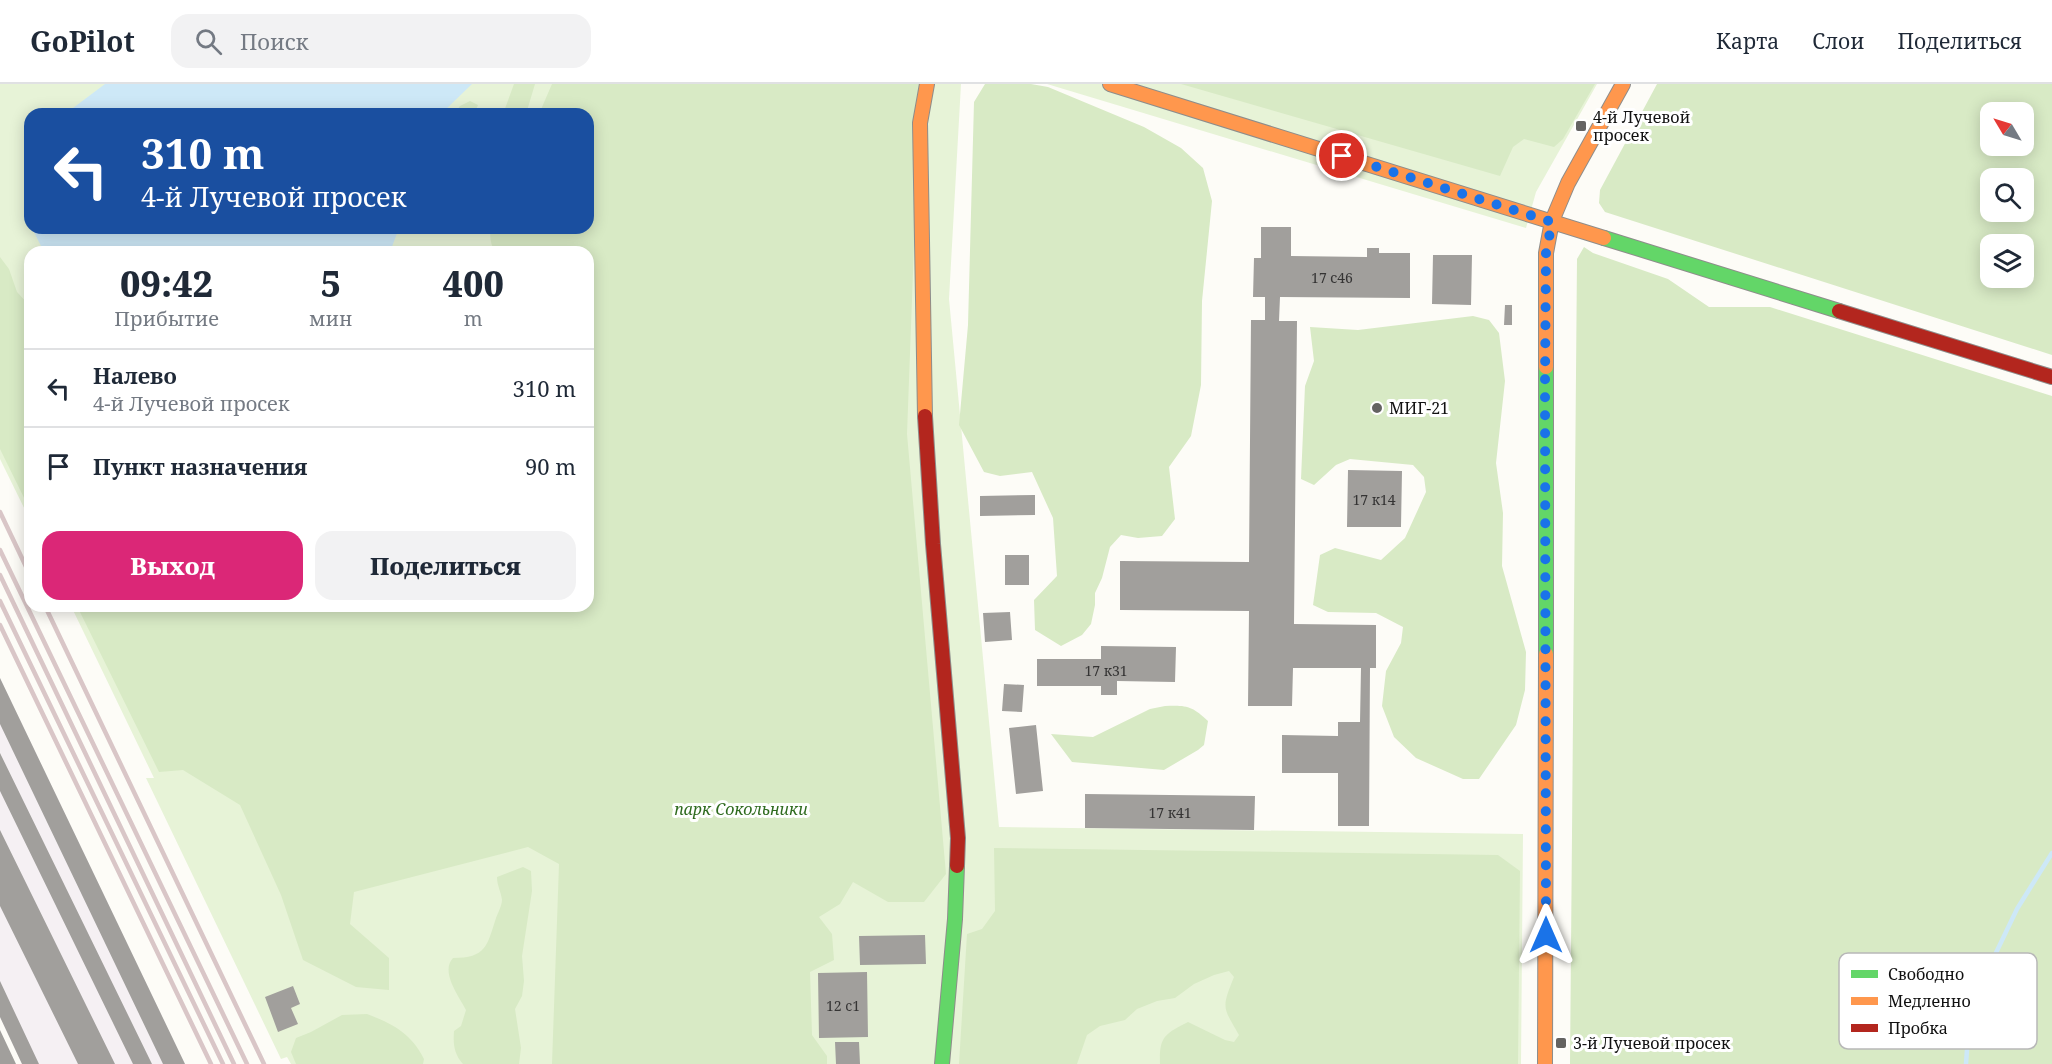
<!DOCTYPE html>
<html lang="ru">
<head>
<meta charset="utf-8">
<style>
  body { margin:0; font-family:"Noto Serif",serif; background:#f2f2f3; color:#1f2937; height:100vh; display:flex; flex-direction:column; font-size:22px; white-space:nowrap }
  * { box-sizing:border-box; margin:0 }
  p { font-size:20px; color:#747a83 }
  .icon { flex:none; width:33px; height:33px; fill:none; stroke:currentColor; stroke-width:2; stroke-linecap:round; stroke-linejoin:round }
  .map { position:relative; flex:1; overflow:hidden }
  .sheet { position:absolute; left:24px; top:162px; width:570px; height:366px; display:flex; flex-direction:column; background:#fff; border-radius:18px; box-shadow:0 3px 15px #0003 }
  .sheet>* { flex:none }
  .hud { position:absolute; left:24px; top:24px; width:570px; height:126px; border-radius:18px; box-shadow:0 3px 15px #0003; background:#1a4fa0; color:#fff; overflow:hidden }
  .needle { width:39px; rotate:308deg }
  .controls { position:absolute; left:1980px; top:18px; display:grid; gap:12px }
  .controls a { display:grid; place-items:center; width:54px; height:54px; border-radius:12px; background:#fff; box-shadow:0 3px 15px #0003; font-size:30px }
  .pin { position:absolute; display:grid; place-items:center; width:51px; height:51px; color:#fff; margin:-26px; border:3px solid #fff; border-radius:50%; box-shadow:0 2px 6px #0007 }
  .me { position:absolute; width:66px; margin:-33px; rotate:0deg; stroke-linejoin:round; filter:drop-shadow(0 0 4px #0008) }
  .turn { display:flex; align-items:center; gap:21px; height:126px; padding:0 18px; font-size:27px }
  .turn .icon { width:78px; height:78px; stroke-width:2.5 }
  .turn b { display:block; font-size:42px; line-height:51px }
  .eta { display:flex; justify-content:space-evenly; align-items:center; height:102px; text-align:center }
  .eta b { font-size:36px; font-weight:800; line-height:42px }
  .primary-button { display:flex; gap:12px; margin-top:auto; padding:12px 18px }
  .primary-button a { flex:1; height:69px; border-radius:18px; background:#db2777; color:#fff; font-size:24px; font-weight:800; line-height:69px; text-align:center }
  .primary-button a+a { background:#f2f2f3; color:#1f2937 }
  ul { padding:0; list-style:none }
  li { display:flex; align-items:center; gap:18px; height:78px; padding:0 18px; border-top:2px solid #e0e1e3 }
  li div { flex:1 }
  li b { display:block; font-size:22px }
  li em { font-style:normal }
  header { display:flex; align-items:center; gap:36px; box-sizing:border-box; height:84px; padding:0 30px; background:#fff; border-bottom:2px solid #e0e1e3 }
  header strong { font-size:28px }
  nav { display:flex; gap:33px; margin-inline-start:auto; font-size:21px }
  .search { width:420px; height:54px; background:#f2f2f3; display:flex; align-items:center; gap:15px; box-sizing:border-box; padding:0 21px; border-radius:18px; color:#747a83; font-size:22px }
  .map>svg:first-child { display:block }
  .industrial { fill:#f5f0f3 }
  .green { fill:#e7f3d7; fill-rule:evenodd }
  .forest { fill:#d8eac5; fill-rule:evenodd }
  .water { fill:#cde8f7 }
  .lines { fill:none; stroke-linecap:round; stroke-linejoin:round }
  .stream { stroke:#cde8f7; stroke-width:4.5 }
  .building { fill:#a19f9c }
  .fast-casing { stroke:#8e8d8b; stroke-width:16 }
  .slow-casing { stroke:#8e8d8b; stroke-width:16 }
  .jam-casing { stroke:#8e8d8b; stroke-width:16 }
  .fast { stroke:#63d668; stroke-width:14 }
  .slow { stroke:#ff974d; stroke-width:14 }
  .jam { stroke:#b3261e; stroke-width:14 }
  .rail { stroke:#d9c6c7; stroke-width:4.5 }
  .route { stroke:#1a73e8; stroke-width:10; stroke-dasharray:0 18 }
  .poi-dot { fill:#646362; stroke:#fff; stroke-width:2 }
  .labels { text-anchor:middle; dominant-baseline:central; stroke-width:6; stroke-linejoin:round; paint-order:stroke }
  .number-label { font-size:14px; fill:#353434 }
  .poi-label { font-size:16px; fill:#111; stroke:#fff; text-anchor:start }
  .park-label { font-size:16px; font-style:italic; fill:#2f6b1f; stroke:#fff }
  .key { fill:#fff; stroke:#b8b8b8; stroke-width:1.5 }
  .key-label { font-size:16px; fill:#111 }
</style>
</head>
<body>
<header>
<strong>GoPilot</strong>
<div class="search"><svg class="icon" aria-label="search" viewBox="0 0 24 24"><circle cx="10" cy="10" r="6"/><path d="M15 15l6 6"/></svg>Поиск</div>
<nav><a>Карта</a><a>Слои</a><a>Поделиться</a></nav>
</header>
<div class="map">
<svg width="2052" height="980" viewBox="0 0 2052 980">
  <rect width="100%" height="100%" fill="#fdfcf7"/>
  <path class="industrial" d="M0 594 185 980H22L0 933Z"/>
  <path class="green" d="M0 0H961L949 215 999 743 1523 750 1521 980H291L287 973 281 975 146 694H154L71 522H588V168H30V436L0 375ZM30 30H588V144H30Z
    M1047 0H1597L1536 108 1526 144Z"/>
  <path class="forest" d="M514 0H535L526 30H503Z
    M552 0H920L907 350 946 790 924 818H888L853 798 840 820 819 833 832 850 834 876 810 888 812 951 827 972V980H552L559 780 528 763 354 808 350 840 389 874V906L356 903 303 876 281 811 240 721 183 686 159 688 77 522H588V168H495C491 161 489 153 491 144H588V30H539Z
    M985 0H1031L1048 3 1144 43 1181 64 1203 84 1212 117 1202 217 1201 301 1191 352 1169 383 1175 435 1162 452 1138 454 1121 451 1110 463 1102 494 1095 509V521L1091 540 1082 551 1061 562 1035 546 1034 516 1057 492 1053 434 1032 388 1000 392 984 388 959 341 968 241 974 18Z
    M1181 0H1595L1563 55 1554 63 1524 55 1513 63 1500 92Z
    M1657 0H2052V271L1605 128 1599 119 1600 106ZM1990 28H2024V62H1990ZM1990 94H2024V128H1990ZM1990 160H2024V194H1990Z
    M470 17 478 21 474 30H454L460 22Z
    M1584 163 1593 169 1668 195 1709 223H1770L2052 312V980H1570L1577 175Z
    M0 173 9 185 17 208 30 222V426L0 365Z
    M1473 232 1489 236 1499 249 1505 297 1496 379 1503 429 1502 482 1526 568 1525 606 1516 641 1479 695H1463L1416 674 1394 653 1382 622 1386 587 1401 559 1403 543 1376 529 1328 528 1313 521 1320 471 1335 464 1381 476 1405 454 1426 408 1424 393 1413 381 1350 375 1336 381 1314 401 1301 395 1305 302 1314 277 1310 243 1358 246Z
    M1165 622C1187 621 1192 622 1208 637L1204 661 1198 666 1164 686 1072 678 1051 650 1093 653 1150 625Z
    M994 764 1498 771 1520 787 1518 980H1160C1159 952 1165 950 1188 938L1225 956 1234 958 1239 951C1223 923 1221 925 1234 893L1229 887 1214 891 1194 900 1175 914 1157 917 1137 925 1125 936 1100 942 1087 951 1077 980H959L967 850 982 845 995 827Z
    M523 783 531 787 532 807 522 872 524 897 522 912 515 925 521 964 519 980H463C454 970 453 960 454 947L461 942 466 926C459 912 440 888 453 874 486 874 487 862 496 834 498 829 502 821 502 816 501 807 497 802 497 793Z
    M367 930C393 940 411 949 424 975L423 980H296L291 968 296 954 311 948 342 931Z"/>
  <path class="water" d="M105 0H472L441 30H65Z
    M30 80V137C24 118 24 100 30 80Z
    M32 144H399L390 168H44Z"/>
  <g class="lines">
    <path class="stream" d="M1966 980 1970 923 2017 825 2052 769"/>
  </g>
  <path class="building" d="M1261 143H1291V172L1367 173V164H1379V169H1410V214L1280 213 1279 237H1297L1294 540 1376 541V584H1370L1369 742H1338V689H1282V651L1338 652V638H1360L1361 584H1293L1292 622H1248L1249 527 1120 526V477L1249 478 1251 236H1265V213H1253L1254 174H1261Z
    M1433 171H1472L1471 221 1432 220Z
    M1505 221H1512V241H1504Z
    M1348 386 1402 387 1401 443H1347Z
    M1035 411V431L980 432V412Z
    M1005 471H1029V501H1005Z
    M1010 528 1012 556 985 558 983 529Z
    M1101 562 1176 563 1175 598 1117 597V611H1101V602H1037V575H1101Z
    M0 594 185 980H163L0 640Z
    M1004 600 1024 601 1022 628 1002 627Z
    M1036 641 1043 707 1016 710 1009 644Z
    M0 669 152 980H133L0 707Z
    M1085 710 1255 712 1254 746 1085 744Z
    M0 746 115 980H78L0 822Z
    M925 851 926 880 860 881 859 852Z
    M867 888 868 953 819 954 818 889Z
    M0 897 39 980H22L0 933Z
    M293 902 300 920 291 924 298 940 278 948 265 913Z
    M0 946 16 980H0Z
    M835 958H859L860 980H836Z"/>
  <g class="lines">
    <g class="fast-casing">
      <path id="fast" d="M1604 154 1839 227
        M1546 570V283
        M942 980 955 835 957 782"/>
    </g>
    <g class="slow-casing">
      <path id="slow" d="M1110 0 1604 154
        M1546 283V169L1552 137 1568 99 1623 0
        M925 332 920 39 927 0
        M1545 980 1546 570"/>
    </g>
    <g class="jam-casing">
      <path id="jam" d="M1839 227 2052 293
        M925 332 933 460 958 754 957 782"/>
    </g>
    <use href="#fast" class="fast"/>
    <use href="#slow" class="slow"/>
    <use href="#jam" class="jam"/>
    <path class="rail" d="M0 428 30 491
      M0 466 247 980
      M0 491 234 980
      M0 517 223 980
      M45 522 264 980
      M0 541 211 980"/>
  </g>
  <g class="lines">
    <path class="route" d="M1342 72 1552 138 1546 169 1545 300 1546 851"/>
  </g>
  <g class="poi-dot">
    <rect x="1575" y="36" width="12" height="12" rx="3"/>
    <circle cx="1377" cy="324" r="6"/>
    <rect x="1555" y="953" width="12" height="12" rx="3"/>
  </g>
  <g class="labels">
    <g class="number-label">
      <text x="1332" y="193">17 с46</text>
      <text x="1374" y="415">17 к14</text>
      <text x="1106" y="586">17 к31</text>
      <text x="1170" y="728">17 к41</text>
      <text x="843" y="921">12 c1</text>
    </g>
    <g class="poi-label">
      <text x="1593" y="33">4-й Лучевой<tspan x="1593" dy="18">просек</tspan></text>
      <text x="1389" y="324">МИГ-21</text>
      <text x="1573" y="959">3-й Лучевой просек</text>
    </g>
    <g class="park-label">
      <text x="741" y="725">парк Сокольники</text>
    </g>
  </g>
  <rect x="1839" y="869" width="198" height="96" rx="9" class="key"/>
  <rect x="1851" y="886" width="27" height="8" fill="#63d668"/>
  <rect x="1851" y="913" width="27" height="8" fill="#ff974d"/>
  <rect x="1851" y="940" width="27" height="8" fill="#b3261e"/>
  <g class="key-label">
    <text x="1888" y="896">Свободно</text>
    <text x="1888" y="923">Медленно</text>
    <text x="1888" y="950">Пробка</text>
  </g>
</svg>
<div class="controls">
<a><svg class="needle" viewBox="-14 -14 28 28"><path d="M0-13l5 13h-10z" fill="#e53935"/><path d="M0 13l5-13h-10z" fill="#747a83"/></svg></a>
<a><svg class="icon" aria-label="search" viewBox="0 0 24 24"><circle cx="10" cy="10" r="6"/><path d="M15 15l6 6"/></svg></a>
<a><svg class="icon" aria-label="layers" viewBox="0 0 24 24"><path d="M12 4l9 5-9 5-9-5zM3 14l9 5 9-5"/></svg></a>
</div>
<div class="pin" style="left:1342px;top:72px;background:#d93025"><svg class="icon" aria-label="arrive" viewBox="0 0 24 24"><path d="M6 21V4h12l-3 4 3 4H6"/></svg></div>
<svg class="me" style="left:1546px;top:851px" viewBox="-20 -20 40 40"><path d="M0-17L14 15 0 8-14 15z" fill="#1a73e8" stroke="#fff" stroke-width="4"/></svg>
<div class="hud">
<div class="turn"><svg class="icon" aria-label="left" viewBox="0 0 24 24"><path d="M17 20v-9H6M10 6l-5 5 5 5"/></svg><div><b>310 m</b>4-й Лучевой просек</div></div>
</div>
<section class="sheet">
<div class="eta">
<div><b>09:42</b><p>Прибытие</p></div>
<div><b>5</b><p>мин</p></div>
<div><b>400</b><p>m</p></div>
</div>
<ul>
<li><svg class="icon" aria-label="left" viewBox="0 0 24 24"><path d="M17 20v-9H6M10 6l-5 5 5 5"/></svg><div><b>Налево</b><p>4-й Лучевой просек</p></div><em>310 m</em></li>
<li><svg class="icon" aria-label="arrive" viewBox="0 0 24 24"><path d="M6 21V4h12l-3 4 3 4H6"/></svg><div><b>Пункт назначения</b></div><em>90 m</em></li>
</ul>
<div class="primary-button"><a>Выход</a><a>Поделиться</a></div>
</section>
</div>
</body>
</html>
